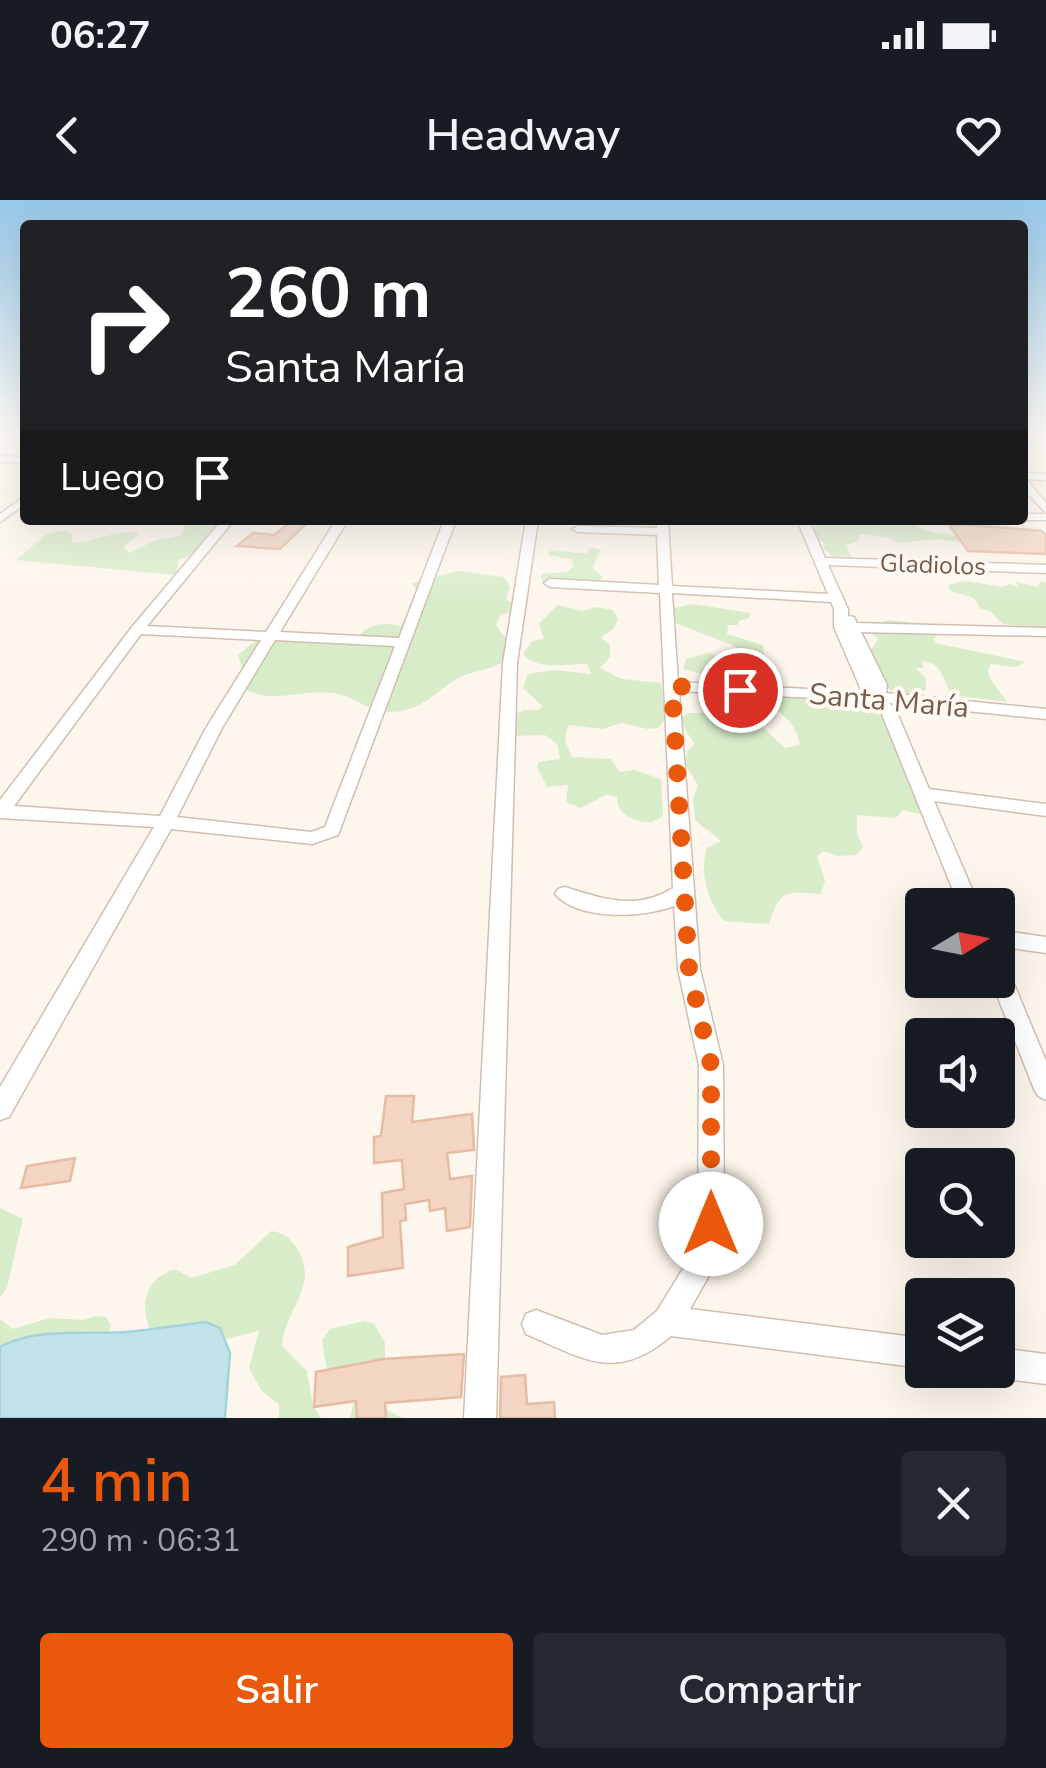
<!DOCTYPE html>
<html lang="es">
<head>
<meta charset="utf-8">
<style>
  body { margin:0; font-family:"Nunito Sans",sans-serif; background:#242831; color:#f1f3f6; height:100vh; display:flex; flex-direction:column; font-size:38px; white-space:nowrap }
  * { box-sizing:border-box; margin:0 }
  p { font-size:32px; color:#9ea1a6 }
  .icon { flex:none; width:55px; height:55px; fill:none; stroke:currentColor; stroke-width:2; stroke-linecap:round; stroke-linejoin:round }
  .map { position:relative; height:1218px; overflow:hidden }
  .drawer { display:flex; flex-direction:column; background:#171b24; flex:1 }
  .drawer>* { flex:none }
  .guide { position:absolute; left:20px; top:20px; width:1008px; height:305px; border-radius:10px; box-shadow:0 10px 40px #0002; background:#202124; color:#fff; overflow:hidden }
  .needle { width:65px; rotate:80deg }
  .fabs { position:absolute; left:905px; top:688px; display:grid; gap:20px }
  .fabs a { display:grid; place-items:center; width:110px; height:110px; border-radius:10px; background:#171b24; box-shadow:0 10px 40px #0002; font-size:50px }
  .pin { position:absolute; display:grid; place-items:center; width:85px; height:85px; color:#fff; margin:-42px; border:5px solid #fff; border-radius:50%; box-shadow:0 2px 10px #0007 }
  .me { position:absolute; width:110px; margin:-55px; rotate:0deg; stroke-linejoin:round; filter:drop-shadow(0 0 8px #0008) }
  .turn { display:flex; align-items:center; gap:35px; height:210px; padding:0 40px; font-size:45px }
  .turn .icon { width:130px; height:130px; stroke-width:2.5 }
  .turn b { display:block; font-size:70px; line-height:85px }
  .then { display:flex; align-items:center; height:95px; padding:0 40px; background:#0003; gap:20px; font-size:38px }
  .round { display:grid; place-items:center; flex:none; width:105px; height:105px; border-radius:10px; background:#242831 }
  .head { display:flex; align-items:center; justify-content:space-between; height:170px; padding:0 40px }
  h1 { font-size:60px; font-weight:600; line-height:75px; color:#ea580c }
  .action { display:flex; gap:20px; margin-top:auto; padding:20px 40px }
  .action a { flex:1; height:115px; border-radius:10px; background:#ea580c; color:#fff; font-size:40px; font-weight:600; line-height:115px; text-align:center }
  .action a+a { background:#242831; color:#f1f3f6 }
  .status { display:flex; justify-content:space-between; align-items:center; height:70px; padding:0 50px; background:#171b24; direction:ltr }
  .status svg { height:28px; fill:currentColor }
  header { display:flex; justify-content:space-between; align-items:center; height:130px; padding:0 40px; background:#171b24; font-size:45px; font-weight:600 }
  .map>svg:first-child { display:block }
  .green { fill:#d8ecc9 }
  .water { fill:#bfe3e8; stroke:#a5d3da; stroke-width:2.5 }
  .building { fill:#f3d5c3; stroke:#e6bba3; stroke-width:2.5 }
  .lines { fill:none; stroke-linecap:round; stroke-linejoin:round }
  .minor-casing { stroke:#d1beb0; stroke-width:3 }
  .minor { fill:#fff; fill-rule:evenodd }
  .route { stroke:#ea580c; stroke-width:18; stroke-dasharray:0 32.4 }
  .labels { text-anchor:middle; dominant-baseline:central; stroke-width:8; stroke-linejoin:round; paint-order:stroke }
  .far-street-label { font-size:25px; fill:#7a5c4d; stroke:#fffaf3 }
  .street-label { font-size:30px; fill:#7a5c4d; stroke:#fffaf3 }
</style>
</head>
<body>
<div class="status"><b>06:27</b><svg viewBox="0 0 49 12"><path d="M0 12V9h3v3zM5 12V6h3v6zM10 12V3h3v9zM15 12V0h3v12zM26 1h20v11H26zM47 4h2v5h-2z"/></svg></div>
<header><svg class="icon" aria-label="back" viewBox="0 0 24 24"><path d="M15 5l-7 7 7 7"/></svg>Headway<svg class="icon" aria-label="heart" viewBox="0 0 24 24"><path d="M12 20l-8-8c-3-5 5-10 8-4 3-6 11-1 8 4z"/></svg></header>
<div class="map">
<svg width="1046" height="1218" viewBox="0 0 1046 1218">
  <rect width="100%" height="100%" fill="#fdf6ec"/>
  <path class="green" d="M831 320H937L932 323 919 321 917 326C938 338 951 329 971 344L937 339 898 343 888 337 860 334 857 342 845 345 852 356 833 357 823 347 825 343 816 339 814 326Z
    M209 321 220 324 195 353 179 360 176 375 16 360 47 334 66 330 73 336 71 343C96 343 113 329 139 333L124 347 129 353 154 341 181 335 187 323Z
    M590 347 601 350 592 368 603 377 600 380 603 382 542 381 541 374 567 372 574 366 571 359 548 355 551 350 586 354Z
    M458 371 504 377 510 387 506 399 514 405V411L500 416 496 425 508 442 501 463C489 470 478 470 465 475 443 484 430 504 406 510 370 518 363 498 333 493 301 488 262 509 237 482L244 475 238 455 259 438 328 434 339 441 356 439C369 423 382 422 401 426L419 394 412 383Z
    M966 381 1002 387 1010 384 1018 387 1016 382 1038 387 1040 381 1046 383V430L1003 424 990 411 981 409 974 398 950 391 948 385Z
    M693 404 750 413 749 418 739 421 738 425H728L727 434 763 445 764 466 770 476 755 479 748 486 683 469 686 459 707 453 749 462 745 453 732 445 673 422V408Z
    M557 405 582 411 596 407 613 410 618 419 614 428 601 438 610 445V457L600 468 622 479 661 483 666 519 658 528 648 529 621 523 603 529 568 525 565 540 572 557 611 559 620 572 634 570 661 579 663 616 652 622C636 623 616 614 617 597L606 595 581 608 566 602 568 585 547 587 537 567 539 562 560 559 557 544 545 535 511 536 512 516 524 510H539L542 506 523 488 528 474 554 470 591 474 587 464C565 463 540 472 523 454L532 441 544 439 539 424Z
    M888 420C904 422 927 422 939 432L934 439 935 443 1026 462 1016 467 991 464 988 469 989 477 1007 502 951 495C943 479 942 463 922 461L924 468H915L926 478V490L907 495 885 488 870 452 878 439 866 427Z
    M735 488 759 505V524L785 548 800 545C794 515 775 515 768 495L868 499 887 525 917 590 921 611 919 614 903 610 896 618 857 615V633L863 647 857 655 837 656 824 651 817 656 825 681 821 694C785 692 781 688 769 724L724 721C708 702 699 672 707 648L721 641 695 620 693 598 698 585 685 565 688 550 695 544 678 519 689 513H736L740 502 708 490Z
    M0 1008 23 1019 7 1087 0 1098Z
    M271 1031C294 1032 311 1065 303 1086 297 1107 283 1124 282 1146L307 1171 313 1206 321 1218H279V1205L261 1190 249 1168 259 1131 226 1139 158 1144C139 1115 138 1082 175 1069L191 1078 235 1065Z
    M96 1116 106 1117 111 1125 107 1137 0 1198V1119L13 1129 49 1118 83 1120Z
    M364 1121 374 1124 385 1143V1209L403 1218H350L354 1201 328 1177 322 1140 330 1129Z"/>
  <path class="water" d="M206 1122 220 1128 230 1153 225 1218H0V1147C36 1127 86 1135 126 1132 153 1130 179 1125 206 1122Z"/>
  <path class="building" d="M293 320H310L280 349 237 346 253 333 274 335Z
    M957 324 1042 331 1046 336V354L968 351 950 326Z
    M386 896H414L412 922 472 914 474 950 447 953 450 979 472 976 470 1027 447 1031 445 1008 430 1011 429 1000 405 1004 406 1020 400 1021 403 1068 348 1076V1047L383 1037 382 993 404 989 402 960 374 963V937L381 936Z
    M75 958 70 981 21 988 27 966Z
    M464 1154 461 1197 385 1203 386 1218H357L356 1201 314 1207 316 1172 383 1159Z
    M525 1175 527 1204 554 1202 555 1218H500L501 1177Z"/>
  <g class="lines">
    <g class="minor-casing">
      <path id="minor" d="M6 234H17L0 245V238Z
        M1022 236H1046V242H1022Z
        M0 256 25 257V263L0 262Z
        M1022 273 1046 274V280L1026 279 1046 303V313L1022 288Z
        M25 296V304L0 322V314Z
        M1022 314H1046V320H1021Z
        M222 320H234L147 426 266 432 336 320H348L280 432 399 438 444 320H456L338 635 312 644 171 629 9 917 0 920V887L154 627 0 618V600L132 427ZM141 434 261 440 206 528 160 616 14 606ZM275 440 395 446 325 627 311 632 177 617 222 528Z
        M526 320H538L517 463 496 1218H464L503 463Z
        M656 320H668L672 386 828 394 797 320H809L825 358 1046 365V373L828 365 848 409V416L854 417 857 423 1046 428V436L861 432 887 485 886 493 1046 509V519L889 503 896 510 929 589 1046 604V616L934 601 979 705H959L881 512 871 501 679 491 700 769 723 865 724 1024 710 1074 690 1109 922 1138V1168L671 1136C615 1183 585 1159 526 1134L522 1124 526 1114 536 1110 602 1135 634 1130 657 1111 684 1067 698 1024 699 865 678 769 674 706C642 718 579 721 555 694L558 689 565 687C603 699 637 711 673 688L660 393 550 387 544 383 550 379 659 385 657 335 578 332 572 329 578 326 657 328ZM672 393 831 402 834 409V427L862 492 678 482Z
        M998 730 1046 737V753L998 746Z
        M998 764 1005 766 1009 772 1046 861V900L1038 896 1034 889 991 780H998Z
        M998 1148 1046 1154V1184L998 1178 987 1174 986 1170H998Z"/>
    </g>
    <use href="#minor" class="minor"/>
  </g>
  <linearGradient id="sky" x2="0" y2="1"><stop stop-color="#97c7e8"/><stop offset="0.58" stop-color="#fefbf6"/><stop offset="1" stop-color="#fefbf6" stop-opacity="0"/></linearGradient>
  <rect width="1046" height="404" fill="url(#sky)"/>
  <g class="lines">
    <path class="route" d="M711 1024V865L689 769 672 486 740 490"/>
  </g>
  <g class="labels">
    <g class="far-street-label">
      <text transform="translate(933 365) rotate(2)">Gladiolos</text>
    </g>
    <g class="street-label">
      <text transform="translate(889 501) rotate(5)">Santa María</text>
    </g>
  </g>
</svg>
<div class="fabs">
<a><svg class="needle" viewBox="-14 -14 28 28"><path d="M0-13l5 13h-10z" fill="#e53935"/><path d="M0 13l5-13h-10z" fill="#9ea1a6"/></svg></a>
<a><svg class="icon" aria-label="sound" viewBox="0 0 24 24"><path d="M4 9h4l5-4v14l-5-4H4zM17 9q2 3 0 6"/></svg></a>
<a><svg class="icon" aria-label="search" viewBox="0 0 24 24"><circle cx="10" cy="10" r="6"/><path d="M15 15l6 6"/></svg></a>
<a><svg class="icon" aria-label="layers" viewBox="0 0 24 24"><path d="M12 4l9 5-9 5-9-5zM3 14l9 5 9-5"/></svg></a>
</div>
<div class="pin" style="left:740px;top:490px;background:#d93025"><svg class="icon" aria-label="arrive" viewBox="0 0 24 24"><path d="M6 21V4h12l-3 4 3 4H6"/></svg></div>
<svg class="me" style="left:711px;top:1024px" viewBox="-20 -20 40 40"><circle r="19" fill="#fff"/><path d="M0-13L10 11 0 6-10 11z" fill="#ea580c"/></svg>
<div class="guide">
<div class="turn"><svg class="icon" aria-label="right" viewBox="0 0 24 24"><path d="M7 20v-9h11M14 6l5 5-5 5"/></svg><div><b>260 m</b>Santa María</div></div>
<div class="then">Luego<svg class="icon" aria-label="arrive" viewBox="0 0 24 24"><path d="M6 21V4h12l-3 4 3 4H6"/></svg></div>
</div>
</div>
<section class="drawer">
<div class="head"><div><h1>4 min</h1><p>290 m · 06:31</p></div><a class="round"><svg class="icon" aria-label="close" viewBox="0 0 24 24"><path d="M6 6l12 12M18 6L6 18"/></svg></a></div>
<div class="action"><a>Salir</a><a>Compartir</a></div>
</section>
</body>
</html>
